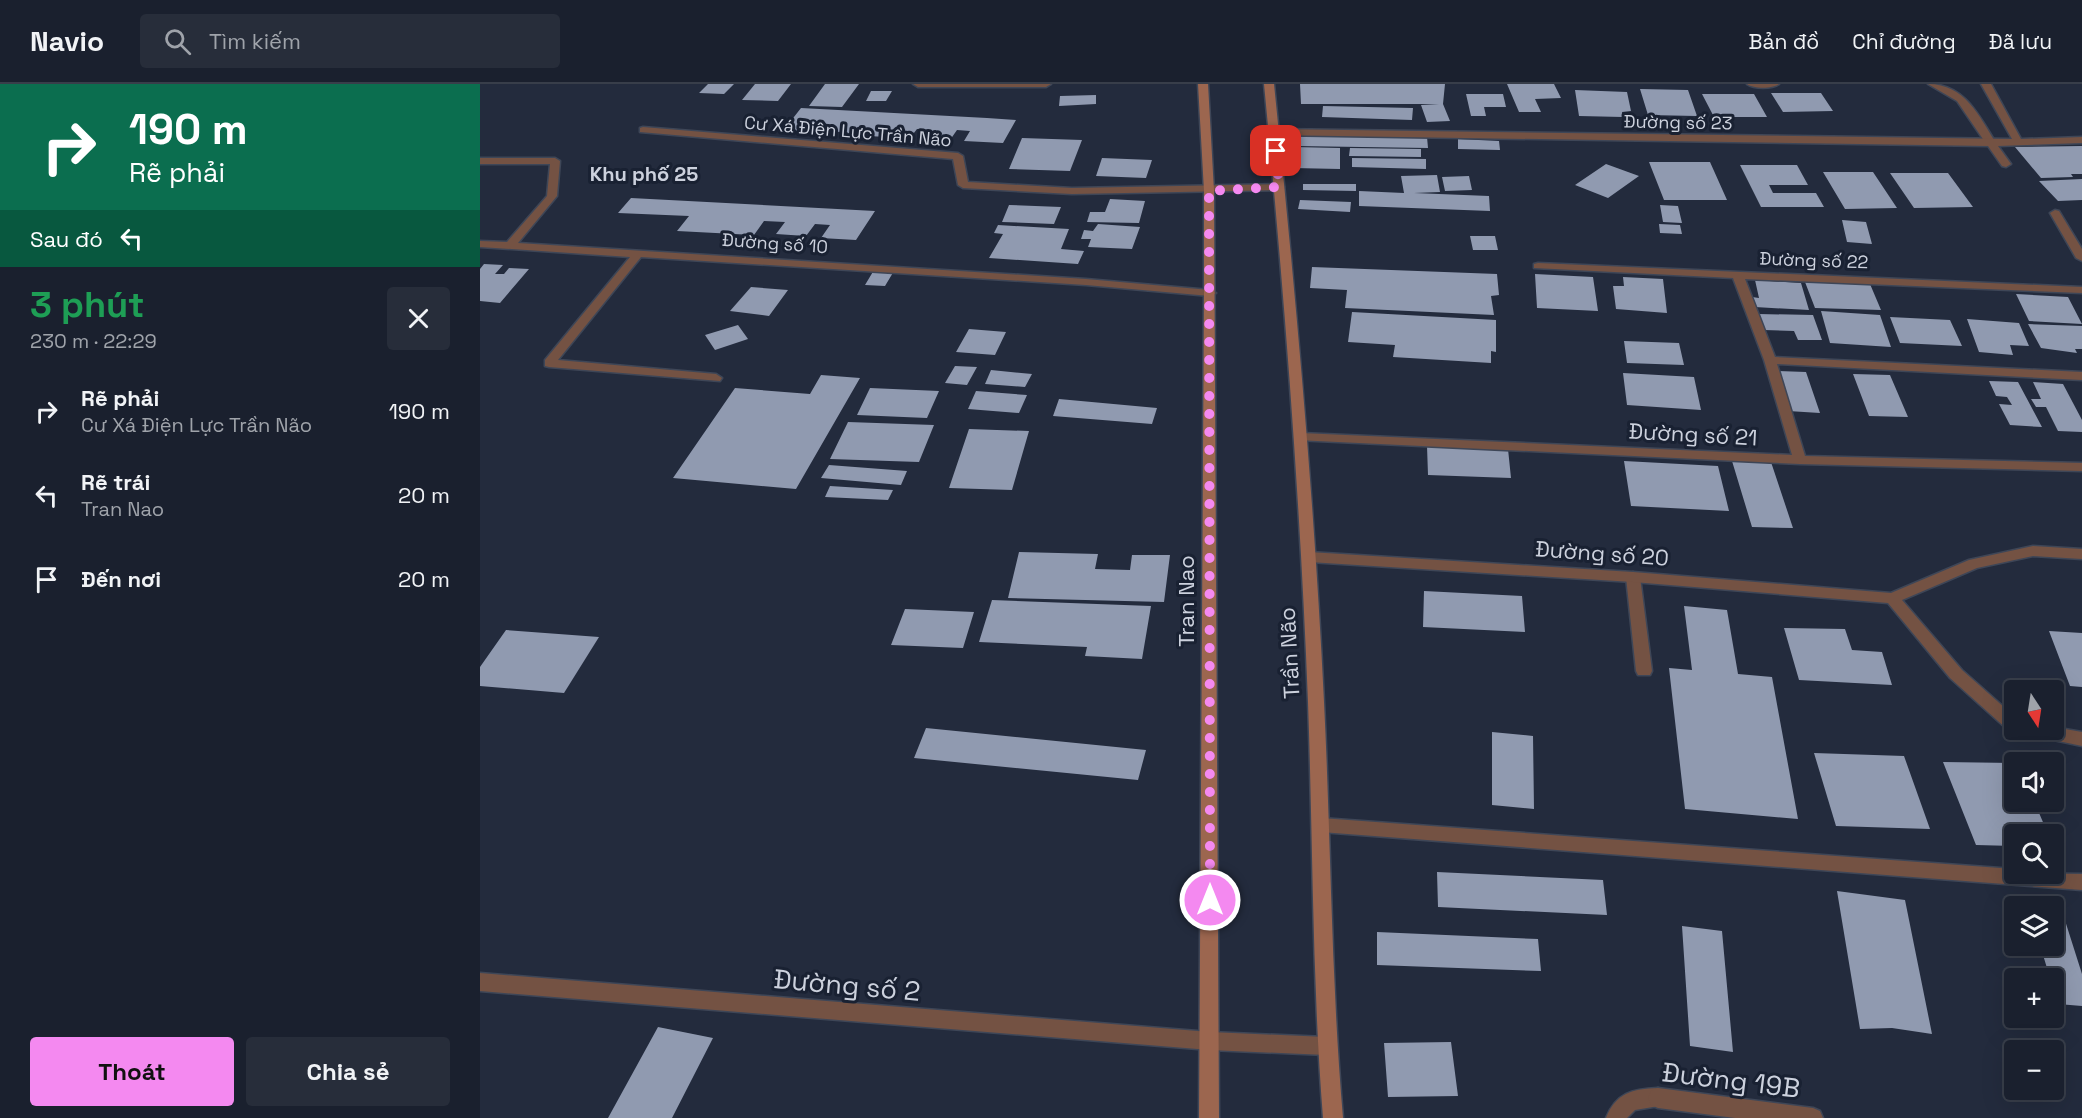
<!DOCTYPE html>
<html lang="vi">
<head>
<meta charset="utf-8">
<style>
  body { margin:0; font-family:"Space Grotesk",sans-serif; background:#272d3a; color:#f1f3f6; height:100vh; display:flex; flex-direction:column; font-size:22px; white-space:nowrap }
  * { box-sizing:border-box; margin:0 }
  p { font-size:20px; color:#9fa3aa }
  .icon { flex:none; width:33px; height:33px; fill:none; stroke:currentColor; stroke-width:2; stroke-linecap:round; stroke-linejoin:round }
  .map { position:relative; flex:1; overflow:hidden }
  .sheet { display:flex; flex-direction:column; background:#1a202e; width:480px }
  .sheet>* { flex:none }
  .guide { background:#0b6e4f; color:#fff; overflow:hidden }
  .needle { width:39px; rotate:168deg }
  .tools { position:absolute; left:1524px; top:596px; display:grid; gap:12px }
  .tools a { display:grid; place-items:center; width:60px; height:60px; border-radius:6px; background:#1a202e; box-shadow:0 6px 24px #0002,0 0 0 2px #383e4a; font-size:30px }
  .pin { position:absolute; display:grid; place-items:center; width:51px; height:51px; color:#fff; margin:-26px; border-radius:12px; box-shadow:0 3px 9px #0006 }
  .me { position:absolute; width:66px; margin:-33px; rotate:0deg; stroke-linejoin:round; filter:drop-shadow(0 0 4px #0008) }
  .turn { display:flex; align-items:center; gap:21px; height:126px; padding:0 30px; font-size:27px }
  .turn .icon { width:78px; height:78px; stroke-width:2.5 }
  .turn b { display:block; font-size:42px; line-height:51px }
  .then { display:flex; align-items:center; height:57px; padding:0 30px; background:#0003; gap:12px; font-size:22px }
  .round { display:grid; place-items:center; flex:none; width:63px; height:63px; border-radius:6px; background:#272d3a }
  .overview { display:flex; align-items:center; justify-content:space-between; height:102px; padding:0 30px }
  h1 { font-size:36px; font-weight:700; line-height:45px; color:#1e9e55 }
  .primary-button { display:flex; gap:12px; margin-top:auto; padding:12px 30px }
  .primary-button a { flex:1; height:69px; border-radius:6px; background:#f489f0; color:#111; font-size:24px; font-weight:700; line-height:69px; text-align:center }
  .primary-button a+a { background:#272d3a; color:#f1f3f6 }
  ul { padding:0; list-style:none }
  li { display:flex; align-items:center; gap:18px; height:84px; padding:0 30px }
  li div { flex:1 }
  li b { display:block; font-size:22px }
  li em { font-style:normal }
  header { display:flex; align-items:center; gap:36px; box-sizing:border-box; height:84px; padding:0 30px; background:#1a202e; border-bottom:2px solid #383e4a }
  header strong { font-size:28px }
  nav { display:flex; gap:33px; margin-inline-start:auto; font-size:21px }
  .search { width:420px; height:54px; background:#272d3a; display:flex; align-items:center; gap:15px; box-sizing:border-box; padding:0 21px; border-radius:6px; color:#9fa3aa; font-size:22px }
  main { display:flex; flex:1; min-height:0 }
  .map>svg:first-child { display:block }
  .building { fill:#909ab0 }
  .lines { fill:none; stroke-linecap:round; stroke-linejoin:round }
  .service-casing { stroke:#3e4657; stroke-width:3 }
  .minor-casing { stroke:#3e4657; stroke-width:3 }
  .secondary-casing { stroke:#3e4657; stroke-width:3 }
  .service { fill:#745243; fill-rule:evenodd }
  .minor { fill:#745243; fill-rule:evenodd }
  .secondary { fill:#9c664f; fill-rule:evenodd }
  .route { stroke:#f489f0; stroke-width:10; stroke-dasharray:0 18 }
  .labels { text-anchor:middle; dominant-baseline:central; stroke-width:6; stroke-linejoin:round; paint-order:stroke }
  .far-street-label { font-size:18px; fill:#ccd1dd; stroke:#192132 }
  .far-neighbourhood-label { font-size:20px; font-weight:bold; fill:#ccd1dd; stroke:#192132 }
  .street-label { font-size:22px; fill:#ccd1dd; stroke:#192132 }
  .near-street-label { font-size:27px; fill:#ccd1dd; stroke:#192132 }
</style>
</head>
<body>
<header>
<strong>Navio</strong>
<div class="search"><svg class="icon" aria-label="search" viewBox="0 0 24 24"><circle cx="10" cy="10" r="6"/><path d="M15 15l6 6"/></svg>Tìm kiếm</div>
<nav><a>Bản đồ</a><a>Chỉ đường</a><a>Đã lưu</a></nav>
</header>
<main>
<section class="sheet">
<div class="guide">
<div class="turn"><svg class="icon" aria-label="right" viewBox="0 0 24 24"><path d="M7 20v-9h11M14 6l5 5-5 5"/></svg><div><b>190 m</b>Rẽ phải</div></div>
<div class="then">Sau đó<svg class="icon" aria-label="left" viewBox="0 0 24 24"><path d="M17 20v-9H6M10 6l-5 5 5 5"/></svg></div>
</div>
<div class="overview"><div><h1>3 phút</h1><p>230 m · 22:29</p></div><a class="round"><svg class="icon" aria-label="close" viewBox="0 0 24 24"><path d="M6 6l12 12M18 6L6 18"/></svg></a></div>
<ul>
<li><svg class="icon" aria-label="right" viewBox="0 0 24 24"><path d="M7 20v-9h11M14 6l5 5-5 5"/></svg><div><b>Rẽ phải</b><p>Cư Xá Điện Lực Trần Não</p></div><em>190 m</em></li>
<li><svg class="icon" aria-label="left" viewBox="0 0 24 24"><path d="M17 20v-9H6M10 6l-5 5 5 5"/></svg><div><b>Rẽ trái</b><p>Tran Nao</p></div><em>20 m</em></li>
<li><svg class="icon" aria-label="arrive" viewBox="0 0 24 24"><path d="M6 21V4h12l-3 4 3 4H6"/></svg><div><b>Đến nơi</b></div><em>20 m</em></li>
</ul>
<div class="primary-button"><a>Thoát</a><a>Chia sẻ</a></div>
</section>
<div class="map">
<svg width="1602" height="1034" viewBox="0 0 1602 1034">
  <rect width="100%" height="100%" fill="#232b3d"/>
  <path class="building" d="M228 0H254L244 10 219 9Z
    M275 0H311L298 17 262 16Z
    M345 0H379L362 23 329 22Z
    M820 0H965L963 20 970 37 947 38 941 21 959 20H821Z
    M1027 0H1074L1081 14 1055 15 1061 28H1039Z
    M1160 5 1208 6 1217 32 1168 31Z
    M1095 6 1147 8 1151 27 1142 28 1143 33 1099 32Z
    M391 7H412L406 17H386Z
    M1291 9H1341L1353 27 1303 28Z
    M986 10H1023L1026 23H1004L1006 32H991Z
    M1222 10H1274L1287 33H1234Z
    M616 11V20L579 22 580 12Z
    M843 22 933 24 932 36 842 33Z
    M321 24 507 34 536 36 523 59 484 57 490 47 477 46 470 56 446 55 451 46 437 45 430 54 365 51 368 48 303 47Z
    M817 50 947 53 948 64 815 62Z
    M542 54 602 56 590 87 529 85Z
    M978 55 1019 57 1020 66 978 65Z
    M1602 62V90H1591L1593 93 1561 94 1535 63Z
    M814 63 860 64V85L813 84Z
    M870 64 941 65V73L869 72Z
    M622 74 672 76 666 94 616 92Z
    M872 74 946 75V85L872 83Z
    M1169 78H1230L1247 116H1184Z
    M1126 80 1159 92 1128 114 1095 101Z
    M1260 81H1317L1328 101H1289L1293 109H1336L1344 123H1281Z
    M1343 88H1393L1417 124 1365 125Z
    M1410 89H1468L1493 123 1434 124Z
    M957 91 960 108 934 109 1009 112 1010 127 879 122V107L924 109 921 92Z
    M989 92 992 106 965 107 962 93Z
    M1602 95V116L1578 117 1559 97Z
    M823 100H876V107L823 106Z
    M151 114 395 127 376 156 341 154 350 141 335 140 326 152 296 150 305 138 284 137 274 151 197 147 209 132 138 129Z
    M630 115 665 117 659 139 607 138 610 128H625Z
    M820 116 871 118 870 128 818 125Z
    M529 121 581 123 574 140 522 138Z
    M1180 121 1198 122 1202 139 1183 138Z
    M1362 136 1386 138 1392 160 1367 158Z
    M618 140 660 143 652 165 608 163 611 155H601L604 146 613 147Z
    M1179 140 1200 141 1202 150 1180 149Z
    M518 141 589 145 581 165 604 167 598 180 509 174 523 150 514 149Z
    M990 152H1015L1018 166H993Z
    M4 180 23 181 15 190H24L29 184 49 185 20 219 0 217V185Z
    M832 183 1017 190 1019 211 1011 212 1014 231 865 224 867 206 830 204Z
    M394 186 414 187 405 202 385 201Z
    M1055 190 1113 193 1118 227 1057 224Z
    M1143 193 1183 195 1187 229 1136 225 1133 202H1144Z
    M1275 196 1321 199 1329 226 1275 223 1272 213 1279 214Z
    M1325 198 1390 200 1401 226 1335 224Z
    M271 203 308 206 289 232 250 227Z
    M1536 210 1588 213 1602 240 1549 237Z
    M1341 227 1400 231 1411 263 1350 259Z
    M872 228 1016 236V268L1011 267V279L913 273 915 261 868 258Z
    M1278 230 1333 231 1342 256H1318L1314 247 1284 246Z
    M1410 233 1470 236 1482 262 1420 259Z
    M1487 235 1539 239 1549 262 1530 261 1533 271 1499 268Z
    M1548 240 1602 242V265H1595L1597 269 1561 264Z
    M258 241 268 255 235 266 225 251Z
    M489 245 526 248 515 271 476 268Z
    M1144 257 1199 259 1204 281 1147 279Z
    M475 282 497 283 487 301 465 299Z
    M511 286 552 290 545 303 505 300Z
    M1295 287 1326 288 1340 329 1308 327Z
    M1143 289 1214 293 1221 326 1147 321Z
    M1373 290 1410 291 1428 333 1389 332Z
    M341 291 380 294 316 405 193 394 255 304 330 310Z
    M1509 297 1538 298 1562 343 1530 341 1519 320 1532 321 1527 313 1516 312Z
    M1553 298 1583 300 1602 336V348L1578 347 1566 323H1556L1551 315H1561Z
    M390 304 459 307 447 334 377 331Z
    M496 307 547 311 539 329 488 325Z
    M579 315 677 324 672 340 573 332Z
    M368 338 454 341 439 378 350 375Z
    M489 345 549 347 532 406 469 404Z
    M947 362 1028 365 1031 394 948 391Z
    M1144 377 1238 382 1249 427 1151 422Z
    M1252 377 1291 378 1313 444 1272 443Z
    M349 381 427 387 421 401 341 394Z
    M350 402 413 406 408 416 345 413Z
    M539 468 618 470 615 485 650 486 652 471H690L684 518 528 514Z
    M944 507 1042 512 1045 548 943 543Z
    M512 516 671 522 662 575 605 572 607 563 499 558Z
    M1204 522 1247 526 1258 590 1292 593 1318 735 1205 725 1189 584 1212 586Z
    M425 525 494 528 483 564 411 561Z
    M1304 544 1365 545 1372 566 1402 568 1412 601 1319 596Z
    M26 546 119 553 84 609 0 602V583Z
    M1569 547 1602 549V603L1590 602Z
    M446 644 666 666 658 696 434 674Z
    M1012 648 1053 652 1054 725 1012 721Z
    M1334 669 1424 672 1450 745 1356 742Z
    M1463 678 1534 679V717H1554L1568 750H1534V762L1496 761Z
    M957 788 1123 796 1127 831 958 823Z
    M1357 807 1425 816 1452 950 1412 944 1380 945Z
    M1574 827H1582L1602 890V922L1578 920 1574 894H1570L1560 861H1574Z
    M1202 842 1242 847 1253 968 1210 962Z
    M897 848 1058 855 1061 887 897 881Z
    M178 943 233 954 192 1034H128Z
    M971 958 978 1012 908 1013 904 959Z"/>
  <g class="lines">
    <g class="service-casing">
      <path id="service" d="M1267 0H1299C1292 5 1274 5 1267 0Z
        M1448 0C1485 0 1499 32 1516 59L1515 61H1507L1477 17Z
        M1153 488 1160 493 1172 587 1170 591H1158L1156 587 1146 493Z
        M841 734 1534 785V789L1602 790V806L841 748 835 746 832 741 835 736Z
        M1178 1004 1185 1007 1188 1014 1185 1021 1155 1026 1147 1034H1126C1136 1009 1152 1005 1178 1004Z"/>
    </g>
    <g class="minor-casing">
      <path id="minor" d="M433 0H571L566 3H438Z
        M1501 0H1511L1541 55 1602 53V59L1518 62 1531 80 1526 83 1522 82 1508 62 794 51 789 48 794 45 1532 55Z
        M163 43 478 69 483 72 488 98 592 104 799 100 804 103 799 106 592 110 483 104 478 101 473 75 160 48V44Z
        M0 74H75L80 77 77 112 38 159 606 195 730 206 736 209 730 212 606 201 161 173 78 276 236 290 242 294 240 297 69 283 65 282V276L150 173 0 163V157L27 158 67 112 70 80H0Z
        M1575 126 1579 127 1602 165V177L1596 174 1570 129Z
        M1058 179 1602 203V209L1265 195 1295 273 1602 288V296L1297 280 1325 372 1602 379V387L1320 380 816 356 814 353 821 349 1312 371 1284 276 1253 194 1054 184V180Z
        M1553 462 1602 465V475L1553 472 1497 484 1422 516 1482 586 1534 632V645H1540L1534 647 1528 646 1470 594 1408 519 1153 498 829 478 822 473 829 468 1153 488 1411 509 1489 476Z
        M1574 643 1602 648V662L1550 651 1544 650 1542 645H1574Z
        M0 889 730 948 846 953 853 955 856 962 853 969 846 971 730 966 0 907Z
        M1178 1004 1333 1024 1340 1027 1343 1034H1255L1178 1024 1171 1021 1168 1014 1171 1007Z"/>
    </g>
    <g class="secondary-casing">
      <path id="secondary" d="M718 0H728L734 107 739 1034H719L724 209V107Z
        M784 0H794C815 205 834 411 844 618 851 757 851 895 863 1034H843C832 895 833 757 828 618 820 412 804 206 784 0Z"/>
    </g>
    <use href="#service" class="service"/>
    <use href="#minor" class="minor"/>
    <use href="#secondary" class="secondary"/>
  </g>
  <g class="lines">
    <path class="route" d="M730 816 729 107 799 103 796 67"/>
  </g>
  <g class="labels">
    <g class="far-street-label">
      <text transform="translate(1198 38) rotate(1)">Đường số 23</text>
      <text transform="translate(368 47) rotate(5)">Cư Xá Điện Lực Trần Não</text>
      <text transform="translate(295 159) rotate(4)">Đường số 10</text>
      <text transform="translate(1334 176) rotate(2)">Đường số 22</text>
    </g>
    <g class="far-neighbourhood-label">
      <text x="164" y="90">Khu phố 25</text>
    </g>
    <g class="street-label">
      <text transform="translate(1213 350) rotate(3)">Đường số 21</text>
      <text transform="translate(1122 469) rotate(4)">Đường số 20</text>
      <text transform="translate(706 517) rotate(-90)">Tran Nao</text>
      <text transform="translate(809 569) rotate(-93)">Trần Não</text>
    </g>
    <g class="near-street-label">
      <text transform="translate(367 901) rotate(5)">Đường số 2</text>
      <text transform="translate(1251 996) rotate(7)">Đường 19B</text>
    </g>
  </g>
</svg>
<div class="tools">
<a><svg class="needle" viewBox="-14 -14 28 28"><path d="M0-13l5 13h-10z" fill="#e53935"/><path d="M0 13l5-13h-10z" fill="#9fa3aa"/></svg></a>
<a><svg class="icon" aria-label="sound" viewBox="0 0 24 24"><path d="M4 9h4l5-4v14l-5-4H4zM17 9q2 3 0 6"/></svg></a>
<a><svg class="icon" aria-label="search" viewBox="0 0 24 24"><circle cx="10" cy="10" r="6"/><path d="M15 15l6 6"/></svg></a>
<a><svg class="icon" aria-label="layers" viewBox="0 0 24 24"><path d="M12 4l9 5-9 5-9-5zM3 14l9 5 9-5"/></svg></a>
<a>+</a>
<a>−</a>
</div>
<div class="pin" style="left:796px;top:67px;background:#d93025"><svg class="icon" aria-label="arrive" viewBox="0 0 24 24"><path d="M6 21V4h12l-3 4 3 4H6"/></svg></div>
<svg class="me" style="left:730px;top:816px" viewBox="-20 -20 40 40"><circle r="17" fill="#f489f0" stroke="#fff" stroke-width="3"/><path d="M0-11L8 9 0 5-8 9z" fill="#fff"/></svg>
</div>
</main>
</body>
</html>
